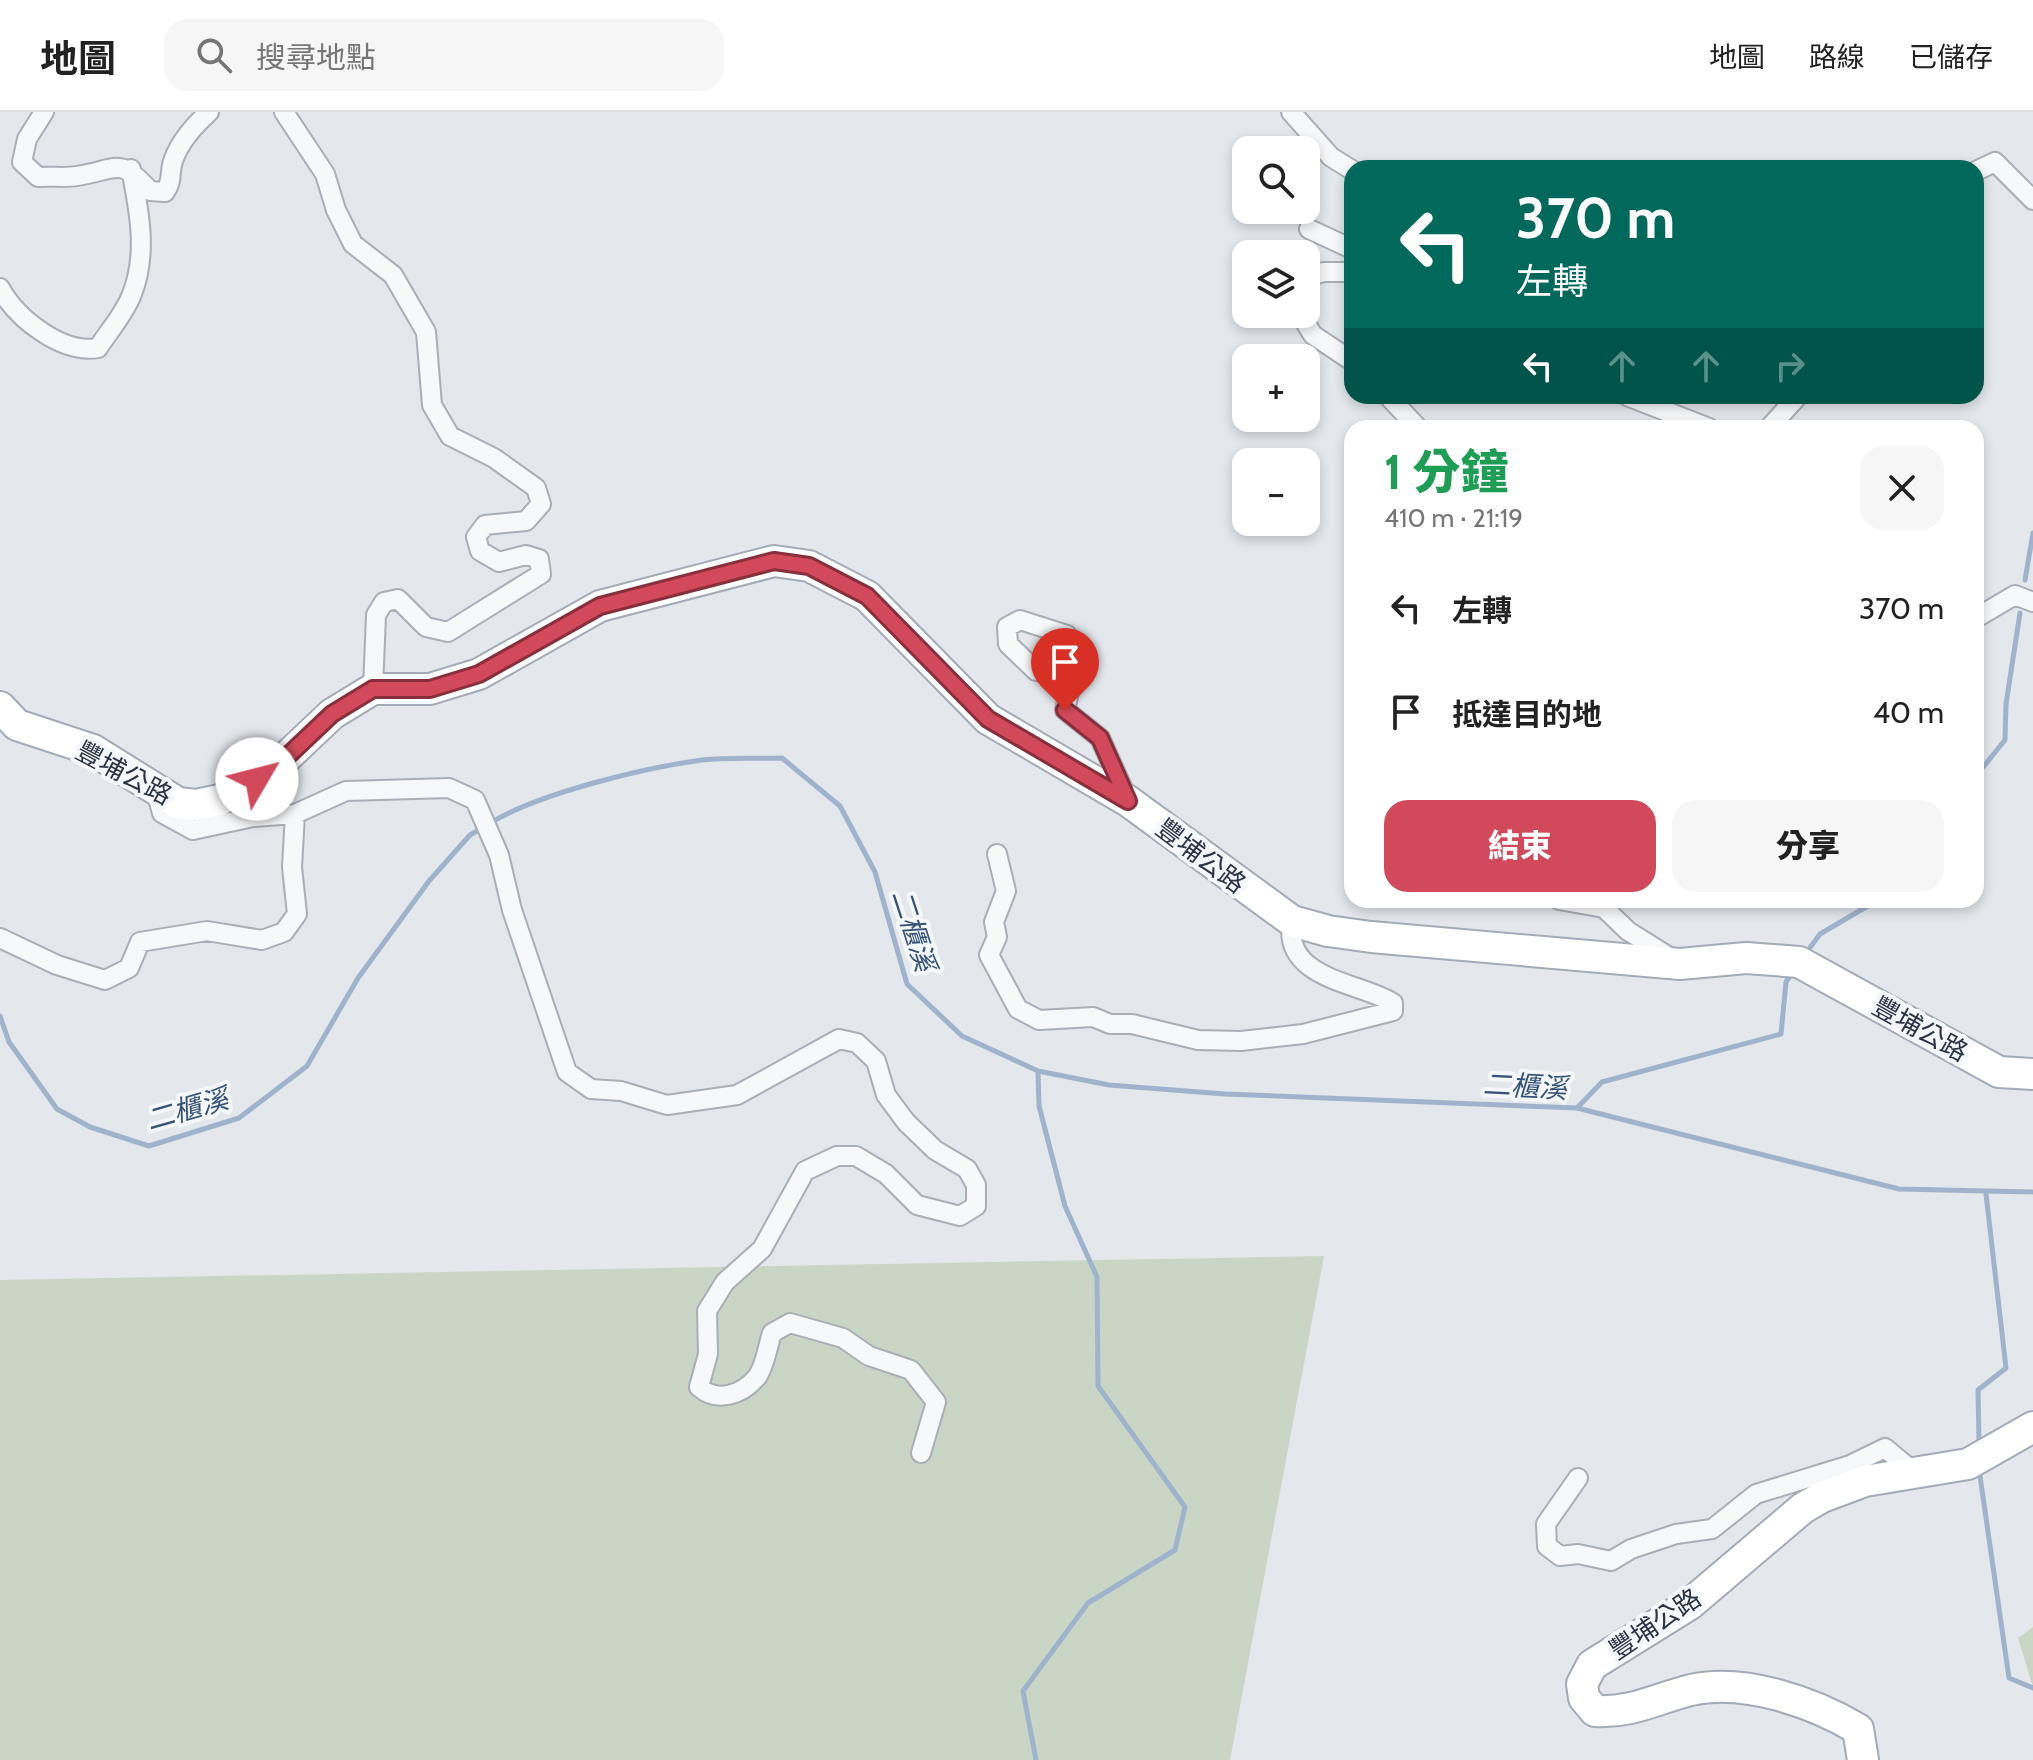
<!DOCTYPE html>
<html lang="zh-TW">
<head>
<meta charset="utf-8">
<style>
  body { margin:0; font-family:Cabin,"Noto Sans TC",sans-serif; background:#f6f6f6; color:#222; height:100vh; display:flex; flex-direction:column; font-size:30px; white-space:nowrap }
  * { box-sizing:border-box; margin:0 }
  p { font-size:26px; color:#767676 }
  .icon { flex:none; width:44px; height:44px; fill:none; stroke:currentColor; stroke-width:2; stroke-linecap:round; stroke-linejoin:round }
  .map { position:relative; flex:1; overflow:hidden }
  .drawer { position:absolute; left:1344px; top:308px; width:640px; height:488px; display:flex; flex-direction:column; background:#fff; border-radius:24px; box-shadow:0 4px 12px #0003 }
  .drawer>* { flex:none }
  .hud { position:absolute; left:1344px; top:48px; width:640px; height:244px; border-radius:24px; box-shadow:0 4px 12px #0003; background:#00695c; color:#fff; overflow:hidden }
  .controls { position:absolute; left:1232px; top:24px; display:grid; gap:16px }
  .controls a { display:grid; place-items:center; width:88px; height:88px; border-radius:16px; background:#fff; box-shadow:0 4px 12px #0003; font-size:40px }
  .pin { position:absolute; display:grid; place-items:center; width:68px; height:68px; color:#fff; margin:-82px -34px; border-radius:50% 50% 50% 0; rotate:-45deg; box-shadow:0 0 8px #0007 }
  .pin .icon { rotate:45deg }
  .me { position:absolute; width:88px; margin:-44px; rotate:53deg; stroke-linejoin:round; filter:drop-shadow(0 0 6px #0008) }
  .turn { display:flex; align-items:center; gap:28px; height:168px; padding:0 40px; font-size:36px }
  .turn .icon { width:104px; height:104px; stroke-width:2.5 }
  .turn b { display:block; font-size:56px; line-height:68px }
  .lanes { display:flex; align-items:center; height:76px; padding:0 40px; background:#0003; justify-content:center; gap:40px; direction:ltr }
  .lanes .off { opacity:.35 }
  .round { display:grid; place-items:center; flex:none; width:84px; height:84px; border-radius:24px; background:#f6f6f6 }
  .head { display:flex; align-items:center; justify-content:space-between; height:136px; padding:0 40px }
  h1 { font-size:48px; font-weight:800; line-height:60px; color:#1e9e55 }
  .action { display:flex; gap:16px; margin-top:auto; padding:16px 40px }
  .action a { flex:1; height:92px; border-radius:24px; background:#d1495b; color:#fff; font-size:32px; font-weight:800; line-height:92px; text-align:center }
  .action a+a { background:#f6f6f6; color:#222 }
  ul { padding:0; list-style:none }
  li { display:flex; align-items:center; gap:24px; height:104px; padding:0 40px }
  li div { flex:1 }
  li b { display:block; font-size:30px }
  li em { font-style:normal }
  header { display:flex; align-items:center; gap:48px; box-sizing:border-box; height:112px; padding:0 40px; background:#fff; border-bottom:2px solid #e0e0e0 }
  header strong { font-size:38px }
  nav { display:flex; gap:44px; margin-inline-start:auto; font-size:28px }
  .search { width:560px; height:72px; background:#f6f6f6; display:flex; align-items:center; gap:20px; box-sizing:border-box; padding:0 28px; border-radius:24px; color:#767676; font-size:30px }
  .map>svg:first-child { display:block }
  .green { fill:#c9d6c5 }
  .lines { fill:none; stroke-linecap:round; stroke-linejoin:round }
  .stream { stroke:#9fb4cc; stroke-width:5 }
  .minor-casing { stroke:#a9aeb7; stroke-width:22 }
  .primary-casing { stroke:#a3abb8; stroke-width:34 }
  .minor { stroke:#f7f8fa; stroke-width:18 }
  .primary { stroke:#fff; stroke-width:30 }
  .route-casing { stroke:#882f3b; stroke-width:20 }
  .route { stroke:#d1495b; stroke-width:14 }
  .labels { text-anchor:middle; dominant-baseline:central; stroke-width:8; stroke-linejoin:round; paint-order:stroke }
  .street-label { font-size:26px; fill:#2b3445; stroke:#f4f6f9 }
  .water-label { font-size:28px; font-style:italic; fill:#34527a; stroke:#f4f6f9 }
</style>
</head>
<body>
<header>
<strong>地圖</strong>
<div class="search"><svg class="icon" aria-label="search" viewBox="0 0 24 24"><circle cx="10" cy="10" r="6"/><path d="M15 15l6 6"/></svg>搜尋地點</div>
<nav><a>地圖</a><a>路線</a><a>已儲存</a></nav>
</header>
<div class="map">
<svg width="2033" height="1648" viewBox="0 0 2033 1648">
  <rect width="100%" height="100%" fill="#e4e7ec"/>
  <path class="green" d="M1324 1144 1230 1648H0V1168Z
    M2033 1515V1575L2018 1526Z"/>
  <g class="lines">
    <path class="stream" d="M2025 468 2033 421
      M1976 664 2005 628 2006 592 2020 501
      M490 711C540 681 643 656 702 648 728 645 755 647 782 646L840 694 875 760 907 872 962 924 1038 959 1109 973 1225 982 1577 996 1899 1077 2033 1080
      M1809 837 1820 822 1878 788
      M0 904 9 930 57 997 90 1015 149 1034 239 1006 307 954 358 866 429 769 470 723 482 716
      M1577 996 1602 970 1781 922 1786 870 1790 864
      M1979 1329 1978 1278 2006 1256 1986 1082
      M1980 1364 2009 1566 2033 1576
      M1036 1648 1023 1579 1088 1491 1175 1438 1185 1395 1098 1274 1097 1165 1065 1094 1039 994 1038 959"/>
    <g class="minor-casing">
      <path id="minor" d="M44 0 27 27 22 50 38 65C51 64 65 66 77 64 118 58 118 43 150 79L165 80C173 69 169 61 173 49 180 29 194 14 209 0
        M284 0 325 62 336 98 353 132 393 163 426 220 432 293 450 324 494 346 536 376 541 392 526 409 485 413 476 425 480 439 499 450 526 443 539 447 541 462 448 520 426 515 398 487 384 490 376 503 373 577
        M1291 0 1331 45 1352 58
        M1976 59 1995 50 2033 88
        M1309 117 1352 137
        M1306 165 1324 160H1352
        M0 176C17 207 62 242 98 236 109 219 125 201 132 182 148 141 139 98 131 57
        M1300 202 1313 223 1352 249
        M1388 284 1418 316
        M1627 284 1709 316
        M1769 316 1798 284
        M1976 506 2015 483 2033 490
        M1067 523 1020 508 1007 515 1008 532 1036 559 1074 558 1065 598 1100 626 1127 686
        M155 676 162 701 193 718 253 705 295 702 346 679 449 676 475 688 499 743 512 798 567 960 591 977 621 979 667 993 737 983 839 927 857 931 876 949 886 983 906 1010 935 1038 967 1057 976 1073V1094L960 1104 917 1093 886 1062 856 1044H837L805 1059 762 1137 725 1170 707 1199 708 1242 699 1275C717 1291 742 1283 757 1265 765 1254 768 1233 772 1221L790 1211 843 1226 869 1244 911 1258 936 1290 921 1341
        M997 742 1006 779 994 810 997 825 989 843 1018 897 1039 908 1093 905 1110 912H1132L1198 928 1241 929 1303 922 1393 899V891C1360 870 1282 868 1292 809
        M1559 788 1604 796 1628 819 1671 846
        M0 826 57 853 105 868 129 856 140 830 207 819 262 828 284 820 297 802 292 755 295 702
        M1578 1366 1546 1412 1547 1434 1560 1444 1578 1442 1611 1449 1631 1437 1676 1422 1712 1417 1756 1382 1850 1353 1885 1336 1914 1360"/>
    </g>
    <g class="primary-casing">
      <path id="primary" d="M0 595 17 613 93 638 178 691 196 693 220 688 275 656 332 602 373 577H430L479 562 600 494 774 449 809 454 867 484 988 607 1128 689 1292 809 1328 819 1371 825 1680 852 1746 846 1799 850 1999 960 2033 962
        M1863 1648 1858 1617C1813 1590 1744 1566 1691 1578 1655 1587 1633 1601 1595 1599L1584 1586 1582 1572 1592 1553 1690 1492 1803 1396 1822 1385 1865 1369 1968 1352 2033 1315"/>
    </g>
    <use href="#minor" class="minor"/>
    <use href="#primary" class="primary"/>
  </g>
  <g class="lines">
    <g class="route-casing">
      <path id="route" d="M257 667 275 656 332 602 373 577H430L479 562 600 494 774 449 809 454 867 484 988 607 1128 689 1100 626 1065 598"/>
    </g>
    <use href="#route" class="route"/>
  </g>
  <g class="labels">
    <g class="street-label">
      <text transform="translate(124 661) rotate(28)">豐埔公路</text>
      <text transform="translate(1201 744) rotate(37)">豐埔公路</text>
      <text transform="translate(1920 917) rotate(29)">豐埔公路</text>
      <text transform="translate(1655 1512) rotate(-34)">豐埔公路</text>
    </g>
    <g class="water-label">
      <text transform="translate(914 818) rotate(72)">二櫃溪</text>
      <text transform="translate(1525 974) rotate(3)">二櫃溪</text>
      <text transform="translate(187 997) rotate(-16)">二櫃溪</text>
    </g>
  </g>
</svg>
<div class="controls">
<a><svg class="icon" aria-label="search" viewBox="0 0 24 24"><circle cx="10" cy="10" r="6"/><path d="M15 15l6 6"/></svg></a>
<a><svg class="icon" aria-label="layers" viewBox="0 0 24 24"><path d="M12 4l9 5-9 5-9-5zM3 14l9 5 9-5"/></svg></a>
<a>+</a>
<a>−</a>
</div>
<div class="pin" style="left:1065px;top:598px;background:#d93025"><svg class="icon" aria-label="arrive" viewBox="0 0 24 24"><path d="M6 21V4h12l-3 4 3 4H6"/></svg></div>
<svg class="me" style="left:257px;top:667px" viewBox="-20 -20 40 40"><circle r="19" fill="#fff"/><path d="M0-13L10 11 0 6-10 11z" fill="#d1495b"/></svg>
<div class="hud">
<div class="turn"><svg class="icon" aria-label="left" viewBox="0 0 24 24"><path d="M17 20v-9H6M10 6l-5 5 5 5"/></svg><div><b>370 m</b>左轉</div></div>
<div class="lanes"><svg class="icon" aria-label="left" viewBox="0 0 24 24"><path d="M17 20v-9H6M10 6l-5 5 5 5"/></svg><svg class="icon off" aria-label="ahead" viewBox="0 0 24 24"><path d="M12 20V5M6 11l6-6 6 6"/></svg><svg class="icon off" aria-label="ahead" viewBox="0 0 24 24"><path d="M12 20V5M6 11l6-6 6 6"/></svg><svg class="icon off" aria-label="right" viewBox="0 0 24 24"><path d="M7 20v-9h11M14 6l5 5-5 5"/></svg></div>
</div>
<section class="drawer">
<div class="head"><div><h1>1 分鐘</h1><p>410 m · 21:19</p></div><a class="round"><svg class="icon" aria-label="close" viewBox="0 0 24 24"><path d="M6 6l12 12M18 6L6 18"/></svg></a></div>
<ul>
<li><svg class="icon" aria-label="left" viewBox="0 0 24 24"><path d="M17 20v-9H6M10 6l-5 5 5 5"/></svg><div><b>左轉</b></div><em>370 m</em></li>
<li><svg class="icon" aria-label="arrive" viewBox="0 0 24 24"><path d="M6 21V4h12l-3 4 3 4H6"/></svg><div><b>抵達目的地</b></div><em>40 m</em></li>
</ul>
<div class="action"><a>結束</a><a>分享</a></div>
</section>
</div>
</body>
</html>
